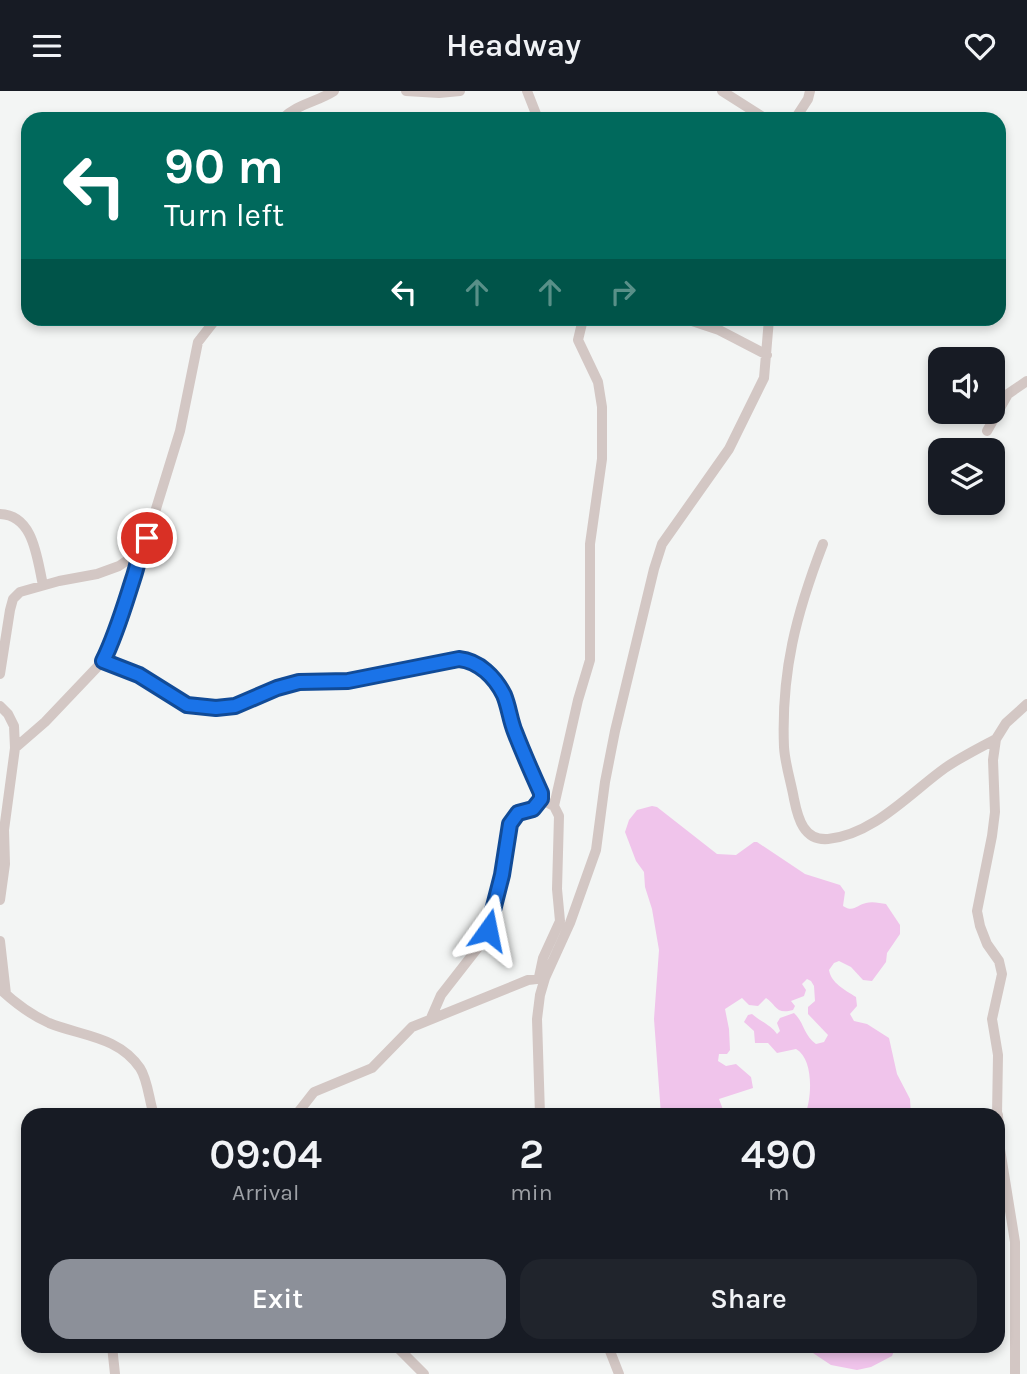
<!DOCTYPE html>
<html lang="en">
<head>
<meta charset="utf-8">
<style>
  body { margin:0; font-family:Karla,sans-serif; background:#20242c; color:#f1f3f6; height:100vh; display:flex; flex-direction:column; font-size:26px; white-space:nowrap }
  * { box-sizing:border-box; margin:0 }
  p { font-size:23px; color:#9ea1a6 }
  .icon { flex:none; width:38px; height:38px; fill:none; stroke:currentColor; stroke-width:2; stroke-linecap:round; stroke-linejoin:round }
  .map { position:relative; flex:1; overflow:hidden }
  .panel { position:absolute; left:21px; top:1017px; width:984px; height:245px; display:flex; flex-direction:column; background:#171b24; border-radius:21px; box-shadow:0 4px 10px #0003 }
  .panel>* { flex:none }
  .guide { position:absolute; left:21px; top:21px; width:985px; height:214px; border-radius:21px; box-shadow:0 4px 10px #0003; background:#00695c; color:#fff; overflow:hidden }
  .tools { position:absolute; left:928px; top:256px; display:grid; gap:14px }
  .tools a { display:grid; place-items:center; width:77px; height:77px; border-radius:14px; background:#171b24; box-shadow:0 4px 10px #0003; font-size:35px }
  .pin { position:absolute; display:grid; place-items:center; width:60px; height:60px; color:#fff; margin:-30px; border:4px solid #fff; border-radius:50%; box-shadow:0 2px 7px #0007 }
  .me { position:absolute; width:77px; margin:-38px; rotate:12deg; stroke-linejoin:round; filter:drop-shadow(0 0 5px #0008) }
  .turn { display:flex; align-items:center; gap:24px; height:147px; padding:0 28px; font-size:32px }
  .turn .icon { width:91px; height:91px; stroke-width:2.5 }
  .turn b { display:block; font-size:49px; line-height:60px }
  .lanes { display:flex; align-items:center; height:66px; padding:0 28px; background:#0003; justify-content:center; gap:35px; direction:ltr }
  .lanes .off { opacity:.35 }
  .eta { display:flex; justify-content:space-evenly; align-items:center; height:119px; text-align:center }
  .eta b { font-size:42px; font-weight:600; line-height:49px }
  .primary-button { display:flex; gap:14px; margin-top:auto; padding:14px 28px }
  .primary-button a { flex:1; height:80px; border-radius:21px; background:#8c9099; color:#fff; font-size:28px; font-weight:600; line-height:80px; text-align:center }
  .primary-button a+a { background:#20242c; color:#f1f3f6 }
  header { display:flex; justify-content:space-between; align-items:center; height:91px; padding:0 28px; background:#171b24; font-size:32px; font-weight:600 }
  .map>svg:first-child { display:block }
  .green { fill:#f0c4eb }
  .lines { fill:none; stroke-linecap:round; stroke-linejoin:round }
  .minor { stroke:#d3c7c4; stroke-width:10 }
  .route-casing { stroke:#114b97; stroke-width:18 }
  .route { stroke:#1a73e8; stroke-width:12 }
</style>
</head>
<body>
<header><svg class="icon" aria-label="menu" viewBox="0 0 24 24"><path d="M4 6h16M4 12h16M4 18h16"/></svg>Headway<svg class="icon" aria-label="heart" viewBox="0 0 24 24"><path d="M12 20l-8-8c-3-5 5-10 8-4 3-6 11-1 8 4z"/></svg></header>
<div class="map">
<svg width="1027" height="1283" viewBox="0 0 1027 1283">
  <rect width="100%" height="100%" fill="#f3f5f4"/>
  <path class="green" d="M652 715 657 716 717 763 736 764 754 751H757L805 783 840 794 845 801 843 815C854 822 856 814 866 812 872 810 880 812 886 813L900 834V843L887 862 886 871 872 890 863 889 851 876 839 870 834 872 829 879C831 892 845 899 856 906L857 915 850 923 854 930 867 933 889 947 897 983 910 1008 911 1024H805C812 1007 814 968 796 958L777 962 768 952H755L754 940 744 931 748 924 752 923C761 931 771 934 777 943L780 940 777 932 780 927 794 922C804 931 804 945 816 953L824 951 828 944 808 923V916L815 910 814 895 811 890 807 888 802 893 806 899 804 905 791 910 795 915 793 919C775 924 776 913 766 907L758 915 749 914 742 907 725 918 729 938 730 959 727 963H719L718 970 726 975 736 973 751 986 753 997 719 1008 725 1024H661L654 928 659 859 652 818 645 796 644 781 636 770 625 741 629 729 637 719Z
    M779 1255H896L892 1265 871 1276 857 1279 831 1274 813 1262H787Z"/>
  <g class="lines">
    <path class="minor" d="M406 0 439 2 440 0
      M527 0 538 28
      M722 0 766 28
      M439 2 460 0
      M282 28C297 13 317 11 334 0
      M795 28 808 8 810 0
      M686 228 719 239 767 264
      M987 340 1008 303 1027 290
      M0 423C34 424 37 468 43 494
      M823 453C796 523 781 581 784 656 785 673 791 691 794 708 798 728 804 750 828 748 873 744 910 702 945 677 961 666 979 657 996 648
      M103 570 139 584 187 614 216 617 235 616 277 597 299 591 348 590 459 567C479 570 495 586 504 604 509 616 510 629 515 641 522 662 532 682 541 702 541 717 530 718 518 722L510 733 502 784 488 839 480 854 441 904 431 927
      M0 583 10 519 13 508 20 501 59 490 97 483 119 475 132 466 147 447 180 340 198 251 216 228
      M0 615 8 623 14 635 15 657 4 739 5 773 0 809
      M15 657 45 631 103 570 112 552 141 459
      M554 715 578 609 590 569V453L602 368V316L598 291 578 249 583 228
      M0 850 6 903
      M539 886 543 867 560 830 557 798 559 725 554 715 548 712
      M0 898C15 912 31 924 49 932 81 945 118 945 140 977 148 989 149 1010 154 1024
      M296 1024 314 1001 372 977 412 936 528 889 545 887
      M540 1024 537 928 540 904 545 887 570 832 596 759 605 691 615 640 654 478 662 453 729 358 764 287 769 228
      M997 1024 998 964 992 928 1002 883 999 870 987 853 980 835 977 820 992 745 995 721 993 669 996 648 1006 632 1027 613
      M998 1024 1000 1058 1015 1151V1283
      M112 1255 115 1283
      M396 1255 424 1283
      M608 1255 619 1283"/>
  </g>
  <g class="lines">
    <g class="route-casing">
      <path id="route" d="M147 447C139 460 138 474 133 488 124 516 116 544 103 570L139 584 187 614 216 617 235 615 277 597 299 591 348 590 459 568C479 570 495 586 504 604 509 616 510 629 515 641 523 662 532 682 541 702V708L533 718 518 722 510 733 502 784 488 839"/>
    </g>
    <use href="#route" class="route"/>
  </g>
</svg>
<div class="tools">
<a><svg class="icon" aria-label="sound" viewBox="0 0 24 24"><path d="M4 9h4l5-4v14l-5-4H4zM17 9q2 3 0 6"/></svg></a>
<a><svg class="icon" aria-label="layers" viewBox="0 0 24 24"><path d="M12 4l9 5-9 5-9-5zM3 14l9 5 9-5"/></svg></a>
</div>
<div class="pin" style="left:147px;top:447px;background:#d93025"><svg class="icon" aria-label="arrive" viewBox="0 0 24 24"><path d="M6 21V4h12l-3 4 3 4H6"/></svg></div>
<svg class="me" style="left:488px;top:839px" viewBox="-20 -20 40 40"><path d="M0-17L14 15 0 8-14 15z" fill="#1a73e8" stroke="#fff" stroke-width="4"/></svg>
<div class="guide">
<div class="turn"><svg class="icon" aria-label="left" viewBox="0 0 24 24"><path d="M17 20v-9H6M10 6l-5 5 5 5"/></svg><div><b>90 m</b>Turn left</div></div>
<div class="lanes"><svg class="icon" aria-label="left" viewBox="0 0 24 24"><path d="M17 20v-9H6M10 6l-5 5 5 5"/></svg><svg class="icon off" aria-label="ahead" viewBox="0 0 24 24"><path d="M12 20V5M6 11l6-6 6 6"/></svg><svg class="icon off" aria-label="ahead" viewBox="0 0 24 24"><path d="M12 20V5M6 11l6-6 6 6"/></svg><svg class="icon off" aria-label="right" viewBox="0 0 24 24"><path d="M7 20v-9h11M14 6l5 5-5 5"/></svg></div>
</div>
<section class="panel">
<div class="eta">
<div><b>09:04</b><p>Arrival</p></div>
<div><b>2</b><p>min</p></div>
<div><b>490</b><p>m</p></div>
</div>
<div class="primary-button"><a>Exit</a><a>Share</a></div>
</section>
</div>
</body>
</html>
